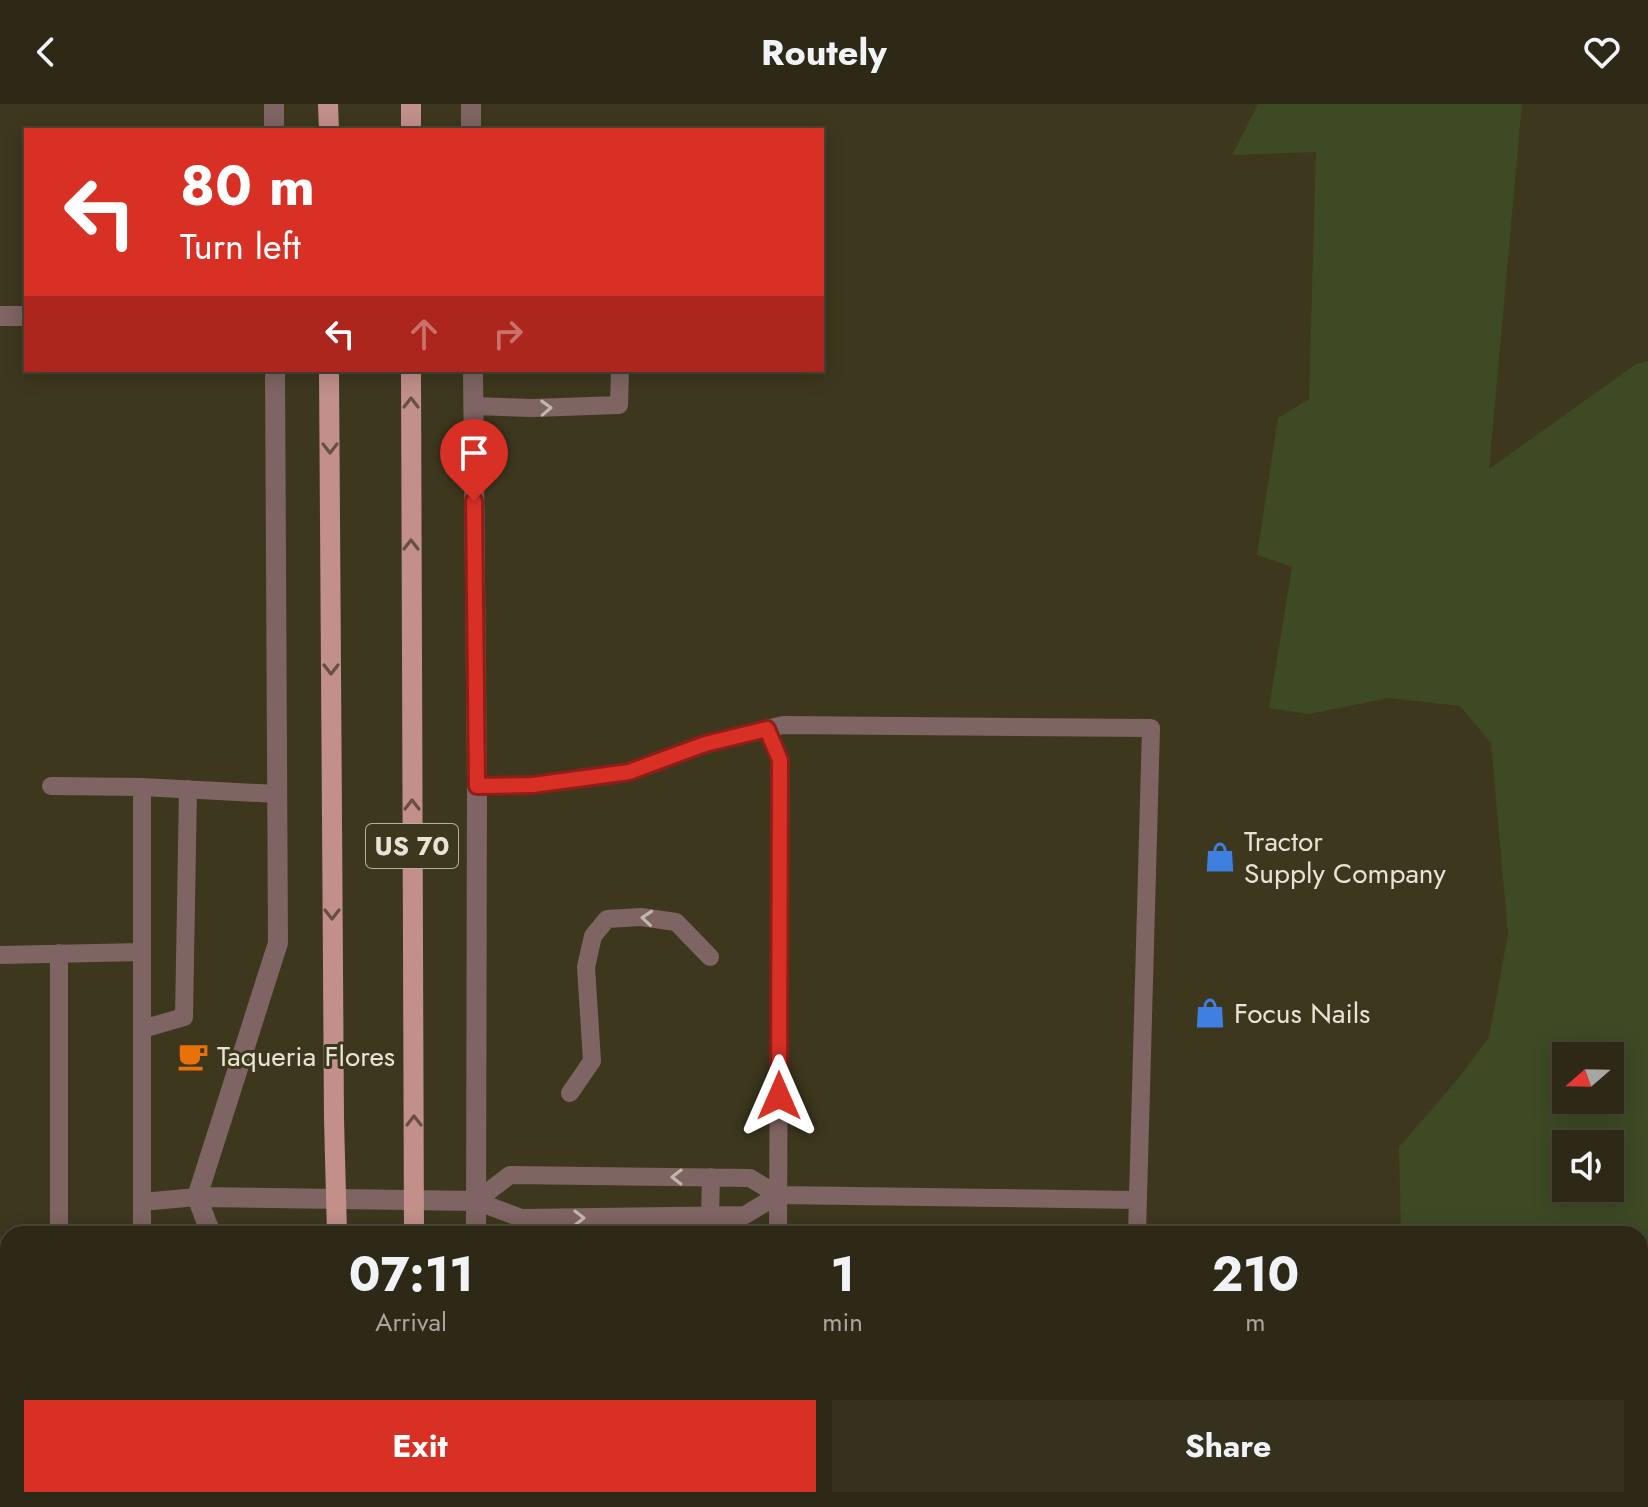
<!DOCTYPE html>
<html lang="en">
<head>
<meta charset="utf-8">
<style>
  body { margin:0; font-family:Jost,sans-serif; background:#36311f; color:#f1f3f6; height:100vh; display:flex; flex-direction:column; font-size:30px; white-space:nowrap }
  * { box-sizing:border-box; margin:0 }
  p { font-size:26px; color:#a7a6a1 }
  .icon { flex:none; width:44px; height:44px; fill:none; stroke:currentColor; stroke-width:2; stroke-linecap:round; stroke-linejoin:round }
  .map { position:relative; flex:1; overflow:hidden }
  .side { position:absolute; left:0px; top:1122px; width:1648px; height:282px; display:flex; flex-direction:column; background:#2e2916; border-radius:24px 24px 0 0; box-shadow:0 4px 20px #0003,0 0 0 2px #494535 }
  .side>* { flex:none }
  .top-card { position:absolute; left:24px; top:24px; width:800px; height:244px; border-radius:0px; box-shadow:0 4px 20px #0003,0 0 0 2px #494535; background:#d93025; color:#fff; overflow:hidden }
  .needle { width:52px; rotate:250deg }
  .fabs { position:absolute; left:1552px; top:938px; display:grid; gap:16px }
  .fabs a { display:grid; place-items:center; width:72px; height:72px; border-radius:0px; background:#2e2916; box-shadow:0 4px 20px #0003,0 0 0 2px #494535; font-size:40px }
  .pin { position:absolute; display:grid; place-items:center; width:68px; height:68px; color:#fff; margin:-82px -34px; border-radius:50% 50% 50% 0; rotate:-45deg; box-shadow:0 0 8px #0007 }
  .pin .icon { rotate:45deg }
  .me { position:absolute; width:88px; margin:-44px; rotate:0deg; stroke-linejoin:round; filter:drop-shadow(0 0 6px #0008) }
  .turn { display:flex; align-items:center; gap:28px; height:168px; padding:0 24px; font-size:36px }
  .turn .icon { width:104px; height:104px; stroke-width:2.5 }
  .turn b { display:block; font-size:56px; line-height:68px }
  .lanes { display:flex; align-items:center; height:76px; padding:0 24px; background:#0003; justify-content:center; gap:40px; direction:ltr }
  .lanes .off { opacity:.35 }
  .eta { display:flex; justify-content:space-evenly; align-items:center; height:136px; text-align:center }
  .eta b { font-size:48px; font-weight:700; line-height:56px }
  .action { display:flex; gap:16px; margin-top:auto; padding:16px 24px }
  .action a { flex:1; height:92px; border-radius:0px; background:#d93025; color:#fff; font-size:32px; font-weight:700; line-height:92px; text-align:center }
  .action a+a { background:#36311f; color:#f1f3f6 }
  header { display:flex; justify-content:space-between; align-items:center; height:104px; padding:0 24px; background:#2e2916; font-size:36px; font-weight:700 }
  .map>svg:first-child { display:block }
  .green { fill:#3e4a24; fill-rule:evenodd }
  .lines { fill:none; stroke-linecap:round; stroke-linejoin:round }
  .service { stroke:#7e6462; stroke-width:18 }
  .minor { stroke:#7e6462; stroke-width:20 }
  .primary { stroke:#c28f8b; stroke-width:20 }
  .oneway { stroke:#65513f }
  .oneway2 { stroke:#c2b7ad }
  .route-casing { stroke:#8d1f18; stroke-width:20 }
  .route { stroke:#d93025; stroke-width:14 }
  .labels { text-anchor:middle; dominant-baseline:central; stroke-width:6; stroke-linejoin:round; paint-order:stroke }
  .shield { fill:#3d371e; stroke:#b4b09e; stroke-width:2 }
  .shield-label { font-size:26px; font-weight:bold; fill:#e7e4d5 }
  .poi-label { font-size:28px; fill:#e7e4d5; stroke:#3d371e; text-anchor:start }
</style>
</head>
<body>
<header><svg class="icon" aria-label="back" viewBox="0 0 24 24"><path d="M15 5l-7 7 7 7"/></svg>Routely<svg class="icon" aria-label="heart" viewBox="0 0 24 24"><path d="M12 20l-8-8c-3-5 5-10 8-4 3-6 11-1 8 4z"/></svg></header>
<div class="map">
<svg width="1648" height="1403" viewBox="0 0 1648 1403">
  <rect width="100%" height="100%" fill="#3d371e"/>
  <path class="green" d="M1258 0H1522L1489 365 1636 260 1648 257V1403H1490L1485 1396H1640V1130H1401L1399 1043 1458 975 1489 933 1508 830 1491 639 1460 602 1389 594 1309 610 1269 604 1292 463 1257 451 1278 314 1309 295 1316 48 1232 51ZM1566 952H1610V996H1566ZM1566 1040H1610V1084H1566Z"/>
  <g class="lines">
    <path class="service" d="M473 302 533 304 619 301 620 266
      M767 625 780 656 778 1130
      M51 682 142 683
      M477 682 533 681 629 668 705 640 783 621 1151 624 1137 1130
      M59 849V1130
      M0 851 142 848
      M142 925 184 913 188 685
      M570 989 592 957 586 863 593 832 607 815 641 813 676 818 710 853
      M476 1097 510 1071 750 1074 778 1091 1138 1096
      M476 1097 521 1114 745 1111 778 1091
      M142 1098 197 1093
      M710 1112 711 1073
      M142 1130V683L277 690
      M0 1241H8
      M187 1396V1403
      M775 1403V1396
      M1134 1403V1396"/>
    <path class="minor" d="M274 0V26
      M471 0V26
      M0 212H26
      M473 266 477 682 476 1130
      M197 1093 476 1097
      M211 1130 197 1093 278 839 275 266
      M274 1403 275 1396
      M472 1403V1396"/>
    <path class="primary" d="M328 0 329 26
      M411 26V0
      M329 266 334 1015 337 1130
      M411 266 414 1130
      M340 1403V1396
      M413 1403V1396"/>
  </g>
  <defs><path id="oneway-chevron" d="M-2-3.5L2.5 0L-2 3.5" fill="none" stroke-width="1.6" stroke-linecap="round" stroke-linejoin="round" transform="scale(2)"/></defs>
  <g class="oneway">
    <use href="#oneway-chevron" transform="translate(411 299) rotate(-90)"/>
    <use href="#oneway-chevron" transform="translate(330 344) rotate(90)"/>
    <use href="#oneway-chevron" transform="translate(411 441) rotate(-90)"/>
    <use href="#oneway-chevron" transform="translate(331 565) rotate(90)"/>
    <use href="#oneway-chevron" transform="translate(412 701) rotate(-90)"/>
    <use href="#oneway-chevron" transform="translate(332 810) rotate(90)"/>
    <use href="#oneway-chevron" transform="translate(414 1017) rotate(-90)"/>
  </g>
  <g class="oneway2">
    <use href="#oneway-chevron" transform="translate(546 304) rotate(-2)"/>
    <use href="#oneway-chevron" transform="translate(647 814) rotate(-175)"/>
    <use href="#oneway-chevron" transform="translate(677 1073) rotate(-179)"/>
    <use href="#oneway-chevron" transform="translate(579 1114) rotate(-1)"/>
  </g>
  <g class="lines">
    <g class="route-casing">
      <path id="route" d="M474 397 477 682 533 681 629 668 705 640 767 625 780 656 779 992"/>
    </g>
    <use href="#route" class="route"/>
  </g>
  <defs>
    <g id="shop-bare" transform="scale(2.4)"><path d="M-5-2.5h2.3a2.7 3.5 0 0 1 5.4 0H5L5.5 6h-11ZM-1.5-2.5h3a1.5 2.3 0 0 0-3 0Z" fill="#3f7fe0" stroke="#3d371e" stroke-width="2.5" paint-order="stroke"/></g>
    <g id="cafe-bare" transform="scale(2.4)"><path d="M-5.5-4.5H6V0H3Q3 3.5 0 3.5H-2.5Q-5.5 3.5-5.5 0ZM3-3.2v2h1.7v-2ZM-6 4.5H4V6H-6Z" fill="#e8710a" stroke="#3d371e" stroke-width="2.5" paint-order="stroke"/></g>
  </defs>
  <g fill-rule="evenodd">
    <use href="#shop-bare" x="1220" y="753"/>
    <use href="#shop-bare" x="1210" y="909"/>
    <use href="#cafe-bare" x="193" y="952"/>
  </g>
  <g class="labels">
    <rect class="shield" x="366" y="720" width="92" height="44" rx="6"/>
    <g class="shield-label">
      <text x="412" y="742">US 70</text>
    </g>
    <g class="poi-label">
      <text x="1244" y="737">Tractor<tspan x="1244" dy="32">Supply Company</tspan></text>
      <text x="1234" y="909">Focus Nails</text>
      <text x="217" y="952">Taqueria Flores</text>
    </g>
  </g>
</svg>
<div class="fabs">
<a><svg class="needle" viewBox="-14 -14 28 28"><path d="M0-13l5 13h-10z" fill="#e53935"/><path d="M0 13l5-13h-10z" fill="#a7a6a1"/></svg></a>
<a><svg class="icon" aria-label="sound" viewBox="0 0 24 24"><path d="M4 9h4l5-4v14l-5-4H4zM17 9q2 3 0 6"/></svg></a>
</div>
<div class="pin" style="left:474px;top:397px;background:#d93025"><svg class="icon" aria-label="arrive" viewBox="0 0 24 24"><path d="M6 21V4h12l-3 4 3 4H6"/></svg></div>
<svg class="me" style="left:779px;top:992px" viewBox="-20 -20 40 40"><path d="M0-17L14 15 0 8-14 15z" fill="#d93025" stroke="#fff" stroke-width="4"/></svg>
<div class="top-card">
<div class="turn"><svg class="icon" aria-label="left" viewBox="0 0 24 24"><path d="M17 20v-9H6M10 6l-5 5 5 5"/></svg><div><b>80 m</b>Turn left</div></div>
<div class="lanes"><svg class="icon" aria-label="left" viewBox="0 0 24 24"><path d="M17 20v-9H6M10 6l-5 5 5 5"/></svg><svg class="icon off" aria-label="ahead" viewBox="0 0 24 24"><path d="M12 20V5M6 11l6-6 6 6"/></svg><svg class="icon off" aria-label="right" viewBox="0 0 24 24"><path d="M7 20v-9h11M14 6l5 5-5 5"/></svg></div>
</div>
<section class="side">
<div class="eta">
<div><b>07:11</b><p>Arrival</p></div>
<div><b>1</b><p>min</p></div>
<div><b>210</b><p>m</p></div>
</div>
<div class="action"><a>Exit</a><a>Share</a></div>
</section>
</div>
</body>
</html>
